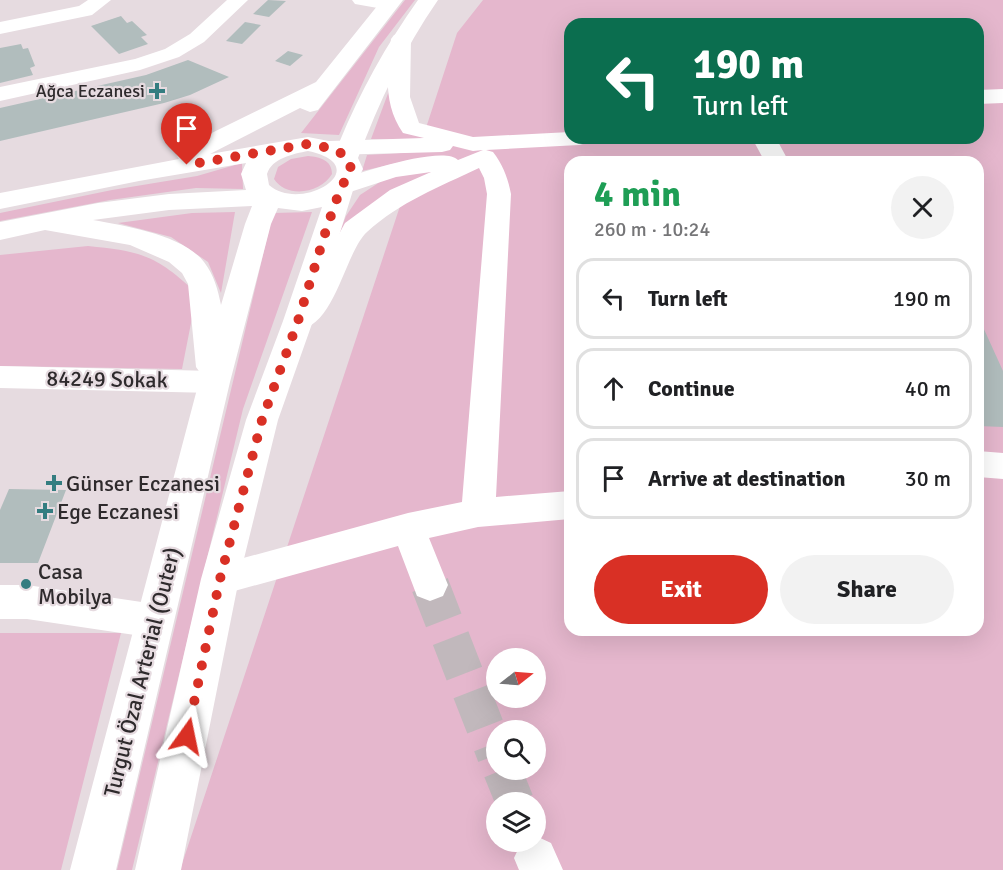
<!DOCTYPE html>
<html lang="en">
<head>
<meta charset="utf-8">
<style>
  body { margin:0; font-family:Signika,sans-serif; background:#f2f2f2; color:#202124; height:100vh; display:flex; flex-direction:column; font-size:22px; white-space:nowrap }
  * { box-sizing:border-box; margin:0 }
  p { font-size:20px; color:#757577 }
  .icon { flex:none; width:33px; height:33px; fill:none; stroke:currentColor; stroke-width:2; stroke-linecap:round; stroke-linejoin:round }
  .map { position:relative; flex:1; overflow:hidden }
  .drawer { position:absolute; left:564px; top:156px; width:420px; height:480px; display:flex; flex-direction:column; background:#fff; border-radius:18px; box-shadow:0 6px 24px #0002 }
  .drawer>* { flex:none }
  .guide { position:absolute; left:564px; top:18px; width:420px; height:126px; border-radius:18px; box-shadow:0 6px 24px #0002; background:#0b6e4f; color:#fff; overflow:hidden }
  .needle { width:39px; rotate:73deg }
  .buttons { position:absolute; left:486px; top:648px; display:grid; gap:12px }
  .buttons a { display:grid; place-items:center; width:60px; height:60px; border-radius:50%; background:#fff; box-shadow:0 6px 24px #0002; font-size:30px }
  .pin { position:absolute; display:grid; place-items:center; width:51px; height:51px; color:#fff; margin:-62px -26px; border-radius:50% 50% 50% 0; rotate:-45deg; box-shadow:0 0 6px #0007 }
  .pin .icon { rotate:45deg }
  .me { position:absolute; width:66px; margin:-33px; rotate:12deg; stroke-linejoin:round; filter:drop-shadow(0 0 4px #0008) }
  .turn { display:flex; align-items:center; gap:21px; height:126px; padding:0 30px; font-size:27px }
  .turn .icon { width:78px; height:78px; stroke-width:2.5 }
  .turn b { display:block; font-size:42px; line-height:51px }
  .round { display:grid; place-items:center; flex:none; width:63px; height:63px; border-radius:32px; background:#f2f2f2 }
  .overview { display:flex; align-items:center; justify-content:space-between; height:102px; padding:0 30px }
  h1 { font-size:36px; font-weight:700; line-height:45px; color:#1e9e55 }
  .primary-button { display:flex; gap:12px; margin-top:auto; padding:12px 30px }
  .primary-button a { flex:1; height:69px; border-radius:36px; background:#d93025; color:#fff; font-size:24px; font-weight:700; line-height:69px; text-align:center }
  .primary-button a+a { background:#f2f2f2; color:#202124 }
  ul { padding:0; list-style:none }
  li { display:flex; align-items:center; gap:18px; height:81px; margin:0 12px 9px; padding:0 18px; border:3px solid #e0e0e0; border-radius:18px }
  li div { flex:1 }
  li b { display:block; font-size:22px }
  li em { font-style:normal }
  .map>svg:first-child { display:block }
  .green { fill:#e5b7cd; fill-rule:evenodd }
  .building { fill:#b1bdbd }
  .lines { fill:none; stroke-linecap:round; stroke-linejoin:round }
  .minor-tunnel { stroke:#c1b8bc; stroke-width:38; stroke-dasharray:38 19; stroke-linecap:butt }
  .minor { fill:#fff; fill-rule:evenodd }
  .major { fill:#fff; fill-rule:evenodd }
  .route { stroke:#d93025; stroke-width:10; stroke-dasharray:0 18 }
  .poi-dot { fill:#347d80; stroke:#e6dbe0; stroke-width:2 }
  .labels { text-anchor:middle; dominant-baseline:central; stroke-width:4.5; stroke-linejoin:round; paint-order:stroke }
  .far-poi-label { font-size:18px; fill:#2e2a2c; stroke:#e6dbe0; text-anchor:end }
  .street-label { font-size:22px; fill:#2e2a2c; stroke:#e6dbe0 }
  .poi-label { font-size:22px; fill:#2e2a2c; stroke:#e6dbe0; text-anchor:start }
</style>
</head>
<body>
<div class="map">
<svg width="1003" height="870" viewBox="0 0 1003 870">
  <rect width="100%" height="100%" fill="#e6dbe0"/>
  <path class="green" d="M405 0H415L379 47 339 135 301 133Z
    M483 0H1003V870H180L406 188 331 254 346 216 360 195 415 159 362 171 367 155 417 152 421 140 371 139 393 80 423 137 457 33ZM570 24H978V138H570ZM570 162H978V630H570ZM496 658H536V698H496ZM496 730H536V770H496ZM496 802H536V842H496Z
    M308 156C320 157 332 160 332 174 321 193 287 199 274 179L278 167 291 159Z
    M242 163 243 189 196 188 110 200 0 221V213L112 190 197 176Z
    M235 212 221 293 208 262 171 237 118 223 192 213Z
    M312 212 243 409 132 870H117L273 213Z
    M88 246C137 251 154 254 191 288L193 313 182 369 0 366V255Z
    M0 633H121L61 870H0Z"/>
  <path class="building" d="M268 0 286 1 269 17 253 14Z
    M121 16 127 23 132 21 147 35 141 37 148 44 119 54 91 26Z
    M245 22 261 25 242 44 226 41Z
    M21 44 23 49 28 48 35 66 30 68 33 75 0 83V48Z
    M288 51 303 55 290 66 275 61Z
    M188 60 229 77 190 95 164 103 0 141V108L146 75Z
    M978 316 1003 371V427L978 426Z
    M9 489 66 490 38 563H0V510Z"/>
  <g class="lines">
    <path class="minor-tunnel" d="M430 585 496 755
      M502 770 515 802"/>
    <path class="minor" d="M88 0H111L92 15 0 34V22L79 6Z
      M227 0H248L204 42 179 57 140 70 0 101V87L135 59 165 49 190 34Z
      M352 0H396L399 4 396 8 389 10 355 4Z
      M401 33 408 35 411 39 410 97 419 123 473 137 570 132V138H591L587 143 579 145 486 150 493 152C503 165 508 178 511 194L496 497 570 491V519L478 527 429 538 448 585 443 596 430 601 417 596 398 546 220 595 207 590 202 579 207 568 408 513 462 502 487 194 484 178 479 168C439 187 400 202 367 232 343 254 333 341 288 328L284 321 288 314 303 300 345 223 390 190 431 172 396 177 341 195 332 192 329 187 332 182C353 175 443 144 458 160L483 150 473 151 453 146 450 150 442 152 330 155 322 153 318 148 322 143 330 141 424 138 403 133C383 104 387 73 391 39L394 35Z
      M1003 89V103L978 104V90Z
      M752 138H776L789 162H765Z
      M0 366 214 371 225 374 229 382 225 390 214 393 0 388Z
      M978 451 1003 453V479L978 477Z
      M0 585H27L155 604 168 609 173 621 168 633 155 638 27 619H0Z
      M536 836 551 843 563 870H519L514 858 521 843 536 842Z"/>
    <path class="major" d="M382 0H403L318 110 310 112 300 108 210 154 308 137 339 143C360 92 386 45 418 0H438C404 49 379 102 358 158L363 169 354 187 313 321 278 420 239 579 181 870H135L201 579 246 420 283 321 322 207 302 211 278 208 271 224 230 382 116 870H70L201 374 196 367 188 284 182 273 169 262 130 245 45 230 0 240V222L98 203 169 194 246 190 241 174 246 163 139 181 0 209V193L179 159 176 154 179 149 316 82ZM308 151C378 166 302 214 269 185L267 174C272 158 293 154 308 151ZM252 206 245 224 221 305C218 290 214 275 204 262 183 235 126 226 93 220L169 210Z"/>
  </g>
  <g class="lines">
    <path class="route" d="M187 736 220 579 262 420 298 321 328 224 341 187 351 172 350 163 344 155 334 149 308 144 187 165"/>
  </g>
  <g class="poi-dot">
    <path d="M154 82h6v6h6v6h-6v6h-6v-6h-6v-6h6z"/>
    <path d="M51 474h6v6h6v6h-6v6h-6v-6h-6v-6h6z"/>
    <path d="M42 502h6v6h6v6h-6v6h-6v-6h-6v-6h6z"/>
    <circle cx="26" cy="584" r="6"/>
  </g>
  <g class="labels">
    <g class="far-poi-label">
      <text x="145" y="91">Ağca Eczanesi</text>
    </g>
    <g class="street-label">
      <text transform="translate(107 379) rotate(1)">84249 Sokak</text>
      <text transform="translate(142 672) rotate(-76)">Turgut Özal Arterial (Outer)</text>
    </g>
    <g class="poi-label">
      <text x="66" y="483">Günser Eczanesi</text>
      <text x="57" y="511">Ege Eczanesi</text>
      <text x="38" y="571">Casa<tspan x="38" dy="25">Mobilya</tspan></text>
    </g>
  </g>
</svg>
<div class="buttons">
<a><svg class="needle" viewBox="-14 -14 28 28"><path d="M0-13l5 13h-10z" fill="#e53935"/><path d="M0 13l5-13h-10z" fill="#757577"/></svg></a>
<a><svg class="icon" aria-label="search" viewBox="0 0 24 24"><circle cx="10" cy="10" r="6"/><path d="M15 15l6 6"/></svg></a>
<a><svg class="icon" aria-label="layers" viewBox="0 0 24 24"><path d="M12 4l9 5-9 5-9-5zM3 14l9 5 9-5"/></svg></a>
</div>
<div class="pin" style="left:187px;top:165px;background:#d93025"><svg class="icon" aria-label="arrive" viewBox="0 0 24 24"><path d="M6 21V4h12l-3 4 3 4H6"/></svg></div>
<svg class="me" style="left:187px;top:736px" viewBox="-20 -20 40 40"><path d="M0-17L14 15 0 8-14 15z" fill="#d93025" stroke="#fff" stroke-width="4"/></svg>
<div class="guide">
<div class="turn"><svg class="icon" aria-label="left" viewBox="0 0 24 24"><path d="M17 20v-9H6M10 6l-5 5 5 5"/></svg><div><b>190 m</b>Turn left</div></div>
</div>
<section class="drawer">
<div class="overview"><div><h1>4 min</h1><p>260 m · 10:24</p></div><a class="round"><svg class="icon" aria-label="close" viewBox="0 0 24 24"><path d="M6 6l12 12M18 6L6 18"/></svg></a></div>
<ul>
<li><svg class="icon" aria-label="left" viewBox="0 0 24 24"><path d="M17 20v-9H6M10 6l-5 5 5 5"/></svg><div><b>Turn left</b></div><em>190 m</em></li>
<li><svg class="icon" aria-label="ahead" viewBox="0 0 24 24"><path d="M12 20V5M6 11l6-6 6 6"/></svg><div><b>Continue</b></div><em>40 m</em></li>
<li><svg class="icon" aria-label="arrive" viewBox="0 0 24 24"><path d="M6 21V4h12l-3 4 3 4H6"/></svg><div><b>Arrive at destination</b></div><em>30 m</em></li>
</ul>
<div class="primary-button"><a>Exit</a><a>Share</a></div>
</section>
</div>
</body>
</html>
